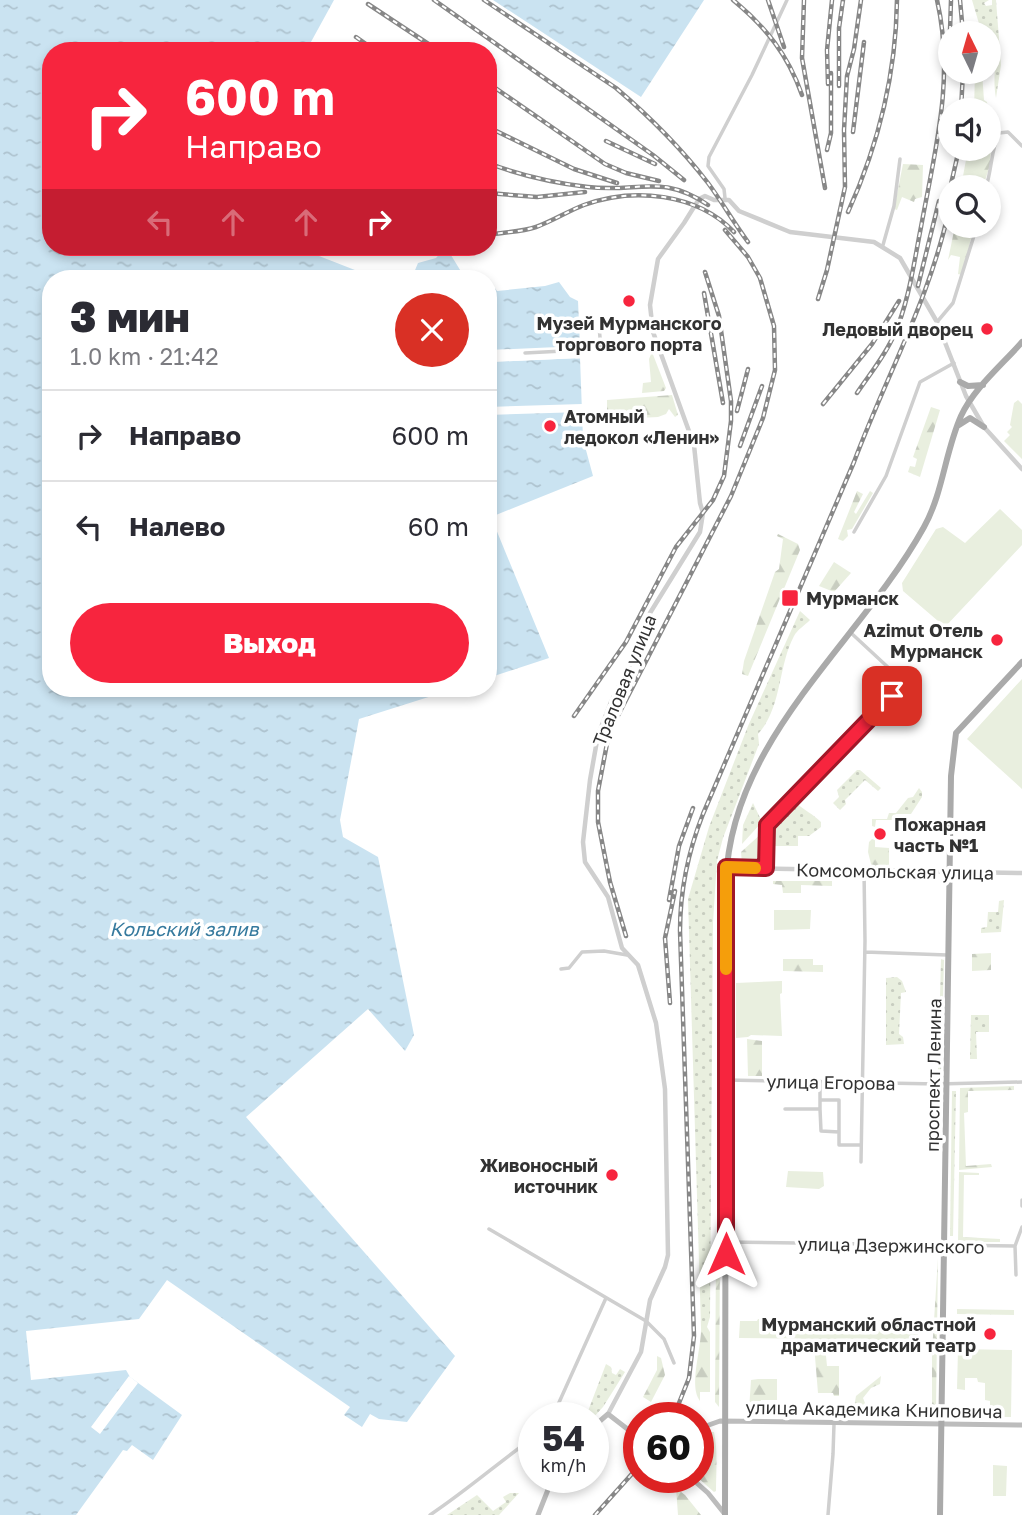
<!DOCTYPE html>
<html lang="ru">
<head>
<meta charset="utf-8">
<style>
  body { margin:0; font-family:"Golos Text",sans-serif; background:#f7f7f7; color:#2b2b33; height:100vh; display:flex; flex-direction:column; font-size:26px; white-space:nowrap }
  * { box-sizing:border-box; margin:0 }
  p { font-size:23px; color:#7c7c81 }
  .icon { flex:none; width:38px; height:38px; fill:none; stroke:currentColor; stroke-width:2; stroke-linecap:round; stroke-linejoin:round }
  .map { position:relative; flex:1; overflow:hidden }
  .drawer { position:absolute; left:42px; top:270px; width:455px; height:427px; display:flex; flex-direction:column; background:#fff; border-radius:28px; box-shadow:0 4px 10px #0003 }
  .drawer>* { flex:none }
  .hud { position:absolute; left:42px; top:42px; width:455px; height:214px; border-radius:28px; box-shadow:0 4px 10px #0003; background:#f7253e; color:#fff; overflow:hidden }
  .needle { width:46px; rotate:355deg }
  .tools { position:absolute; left:938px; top:21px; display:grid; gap:14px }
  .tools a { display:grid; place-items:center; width:63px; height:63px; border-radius:50%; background:#fff; box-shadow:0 4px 10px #0003; font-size:35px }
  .speed { position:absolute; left:518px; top:1402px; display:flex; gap:14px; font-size:35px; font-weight:700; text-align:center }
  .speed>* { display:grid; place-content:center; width:91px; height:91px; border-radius:50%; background:#fff; box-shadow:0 4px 10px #0003; line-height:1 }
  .speed small { font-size:18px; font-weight:400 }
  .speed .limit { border:10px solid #d22; background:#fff; color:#111 }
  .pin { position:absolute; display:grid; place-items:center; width:60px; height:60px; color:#fff; margin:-30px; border-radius:14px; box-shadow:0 4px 10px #0006 }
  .me { position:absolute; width:77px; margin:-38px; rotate:0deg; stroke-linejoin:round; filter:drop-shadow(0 0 5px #0008) }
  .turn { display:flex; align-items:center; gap:24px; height:147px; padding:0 28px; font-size:32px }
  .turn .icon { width:91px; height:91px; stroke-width:2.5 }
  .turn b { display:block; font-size:49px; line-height:60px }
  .lanes { display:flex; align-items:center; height:66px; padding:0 28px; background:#0003; justify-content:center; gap:35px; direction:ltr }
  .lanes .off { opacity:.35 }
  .round { display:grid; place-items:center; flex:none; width:74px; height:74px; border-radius:37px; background:#f7f7f7 }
  .head { display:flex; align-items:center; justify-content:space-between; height:119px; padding:0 28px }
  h1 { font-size:42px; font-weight:800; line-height:52px }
  .primary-button { display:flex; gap:14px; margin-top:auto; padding:14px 28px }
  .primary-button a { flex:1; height:80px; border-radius:42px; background:#f7253e; color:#fff; font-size:28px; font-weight:800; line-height:80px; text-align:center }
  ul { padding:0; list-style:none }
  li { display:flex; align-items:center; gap:21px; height:91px; padding:0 28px; border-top:2px solid #e1e1e2 }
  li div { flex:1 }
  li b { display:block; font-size:26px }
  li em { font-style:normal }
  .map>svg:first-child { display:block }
  .grass { fill:url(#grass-dots) }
  .forest { fill:url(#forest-firs) }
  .park { fill:#e9efdf }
  .water { fill:url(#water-ripples) }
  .pier { fill:#fff }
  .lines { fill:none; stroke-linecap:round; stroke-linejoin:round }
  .minor { stroke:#cfcfcf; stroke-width:3.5 }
  .tertiary { stroke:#cfcfcf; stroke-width:4.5 }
  .secondary { stroke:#bcbcbc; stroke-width:5 }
  .primary { stroke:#aaa; stroke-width:6 }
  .rail-casing { stroke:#878787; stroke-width:4.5 }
  .rail { stroke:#fff; stroke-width:2; stroke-dasharray:5; stroke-linecap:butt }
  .route-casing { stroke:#a11828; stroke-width:18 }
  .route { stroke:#f7253e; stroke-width:12 }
  .slow { stroke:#f59e0b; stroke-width:12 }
  .poi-dot { fill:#f7253e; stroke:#fff; stroke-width:2.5 }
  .labels { text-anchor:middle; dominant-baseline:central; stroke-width:7; stroke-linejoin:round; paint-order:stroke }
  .poi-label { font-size:18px; font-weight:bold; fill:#323232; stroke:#fff; text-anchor:end }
  .street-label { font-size:18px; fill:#323232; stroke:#fff }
  .water-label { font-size:19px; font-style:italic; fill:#367a9e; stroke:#fff }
</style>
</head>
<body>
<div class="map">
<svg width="1022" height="1515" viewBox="0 0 1022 1515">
  <defs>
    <pattern id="grass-dots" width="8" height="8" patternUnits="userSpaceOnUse" patternTransform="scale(1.75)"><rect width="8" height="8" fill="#e9efdf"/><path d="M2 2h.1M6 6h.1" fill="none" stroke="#c8cdc0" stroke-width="1.8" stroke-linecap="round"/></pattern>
    <pattern id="forest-firs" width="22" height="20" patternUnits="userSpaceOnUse" patternTransform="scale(1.75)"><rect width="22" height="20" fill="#e9efdf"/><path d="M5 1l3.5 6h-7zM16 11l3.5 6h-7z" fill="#c8cdc0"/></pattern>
    <pattern id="water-ripples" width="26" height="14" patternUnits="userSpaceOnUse" patternTransform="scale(1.75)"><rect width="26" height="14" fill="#cae3f1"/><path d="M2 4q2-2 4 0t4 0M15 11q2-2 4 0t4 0" fill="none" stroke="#aec3cf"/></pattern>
  </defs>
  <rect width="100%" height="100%" fill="#fff"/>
  <path class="grass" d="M972 0H989L984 3 986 6 992 5V0H996L1001 65 996 98C991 71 1001 56 989 28L980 27Z
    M800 611 810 620C805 625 797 630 794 636 778 666 782 708 758 734L759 744 723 838 717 861 713 922 710 1317 707 1327H701L688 899 709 827 748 726Z
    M857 770H860L881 788 878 791 865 780 845 800 846 804 840 810 833 803 839 797 837 790Z
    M919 788 922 792V797L911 814H896L892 820H876L875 827 872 826V819H887L889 813H896L908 798 913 797Z
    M753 803 762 822 742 844 743 825Z
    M796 803C804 810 813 814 821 822V827L809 836H798V846H772L771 828Z
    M1004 900 1001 932 981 933V928L987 927 988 912H998L999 901Z
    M941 959 944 960 941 1072 938 1070Z
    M897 977 902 981 906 992 901 993 899 1034 903 1037 904 1044 886 1045V978Z
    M971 1015H989V1032H976L977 1059H970Z
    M952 1091H956L953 1236H950Z
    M606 1364 611 1367 612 1373 616 1375 620 1369 625 1372 603 1407 593 1418 579 1417 588 1411Z
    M510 1493H519L499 1515H447L477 1495 493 1511 506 1502 503 1497Z"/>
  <path class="forest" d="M975 72H982L984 100 987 102 988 110H974Z
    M989 145H991L990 165 983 187H961L968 149H989Z
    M903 164 923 165 922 197 915 199 914 202 902 197 897 210 894 209Z
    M955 226H974L962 275 958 274 960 257 951 255 948 260Z
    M652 352 666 388 664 391 642 393 643 383 651 382 649 359Z
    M672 395 678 415 675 417 669 409 666 414 658 417 601 420 600 417 607 414V400Z
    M931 407 940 410 920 477 908 472 910 466 915 467 917 459 913 457Z
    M857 491 863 494 854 512 856 514 870 491 873 493 852 529 847 530 848 536 843 541 838 539Z
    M778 534 798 544 800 550 748 676 742 674 744 661 775 572 779 569 783 539 777 536Z
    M834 562 851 573 834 592 819 586Z
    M762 833 761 863 742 864 741 852Z
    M872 839 875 840V847L889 848V868H872L868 852 869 842Z
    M773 881H832V886L801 885V893H783L782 885 773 884Z
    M991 953V970L972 971V954Z
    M783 959H813V965H823V972L783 971Z
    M747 1039 762 1041V1076H748Z
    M1014 1086V1090L968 1091V1112L964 1113 966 1166 991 1164 992 1167 959 1170 960 1088Z
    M959 1172 979 1173V1175H964L963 1237 1000 1239V1242H958Z
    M716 1250H720L719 1407 715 1402Z
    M938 1258 936 1409H932V1352Z
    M957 1309 1014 1310V1315L957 1314Z
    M701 1327H707L710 1332V1392H700V1401C688 1386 702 1348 701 1327Z
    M813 1333H908V1341H845L844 1346H825L827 1366H839V1396H834L833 1393H818Z
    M657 1356 661 1358 665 1375 651 1402 643 1397 657 1370Z
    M881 1376 880 1384 871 1388 863 1398 867 1408 863 1414 853 1413 856 1396Z
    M758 1379H777V1400H761L760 1411 749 1410 751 1380Z
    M711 1432H714C718 1450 716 1472 716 1491L714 1492 697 1477 698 1454Z
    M676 1488 685 1495 701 1515H678Z"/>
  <path class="park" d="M1018 400 1022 404V459L1004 441 1010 435 1007 432 1012 427 1010 425 1014 403Z
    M1000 509 1022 530V545L945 627 903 591 902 583 936 529 943 527 965 543Z
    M1022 679V789L967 739Z
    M774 910H811L810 929 774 930Z
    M782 981V993L780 994 782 1036 751 1035 748 1037 736 1038V983Z
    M788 1171 823 1172 824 1186 819 1189 786 1187Z
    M758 1319 918 1321V1340L739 1338 740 1321H757Z
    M958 1349 1012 1350 1011 1417H959V1411H990V1401L985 1400V1383L978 1382 977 1378H965V1390L957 1389Z
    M993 1465 1007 1466 1006 1496H993Z"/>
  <path class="water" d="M0 0H334L306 51H51V247H296L360 272 413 275 418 263 436 258 446 247 465 278H51V688H457L359 719 340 820 343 837 378 857 414 1035 405 1051 368 1009 246 1117 455 1356 407 1422 379 1419 370 1414 362 1427 344 1415 350 1407 167 1280 139 1319 26 1331 31 1380 126 1370 130 1377 182 1415 153 1460 132 1445 127 1451 123 1450 76 1515H0Z
    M493 0H704L641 97Z
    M559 282 570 297 578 301 580 346 488 350V286L492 284 497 291 545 286Z
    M580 358 583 439 593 476 491 517 549 658 488 678V362Z"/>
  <path class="pier" d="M580 355V358L488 362V359Z
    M582 404 583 412 488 415V407Z
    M129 1376 138 1383 100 1434 91 1427Z"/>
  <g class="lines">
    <path class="minor" d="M986 187C992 169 991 150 999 133L1008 132 1022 146
      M725 198 724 189 708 166 709 157 752 75 787 0
      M883 245 894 206 900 159
      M937 322 953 303 977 226
      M525 353 601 349 599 326 650 319
      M854 532 886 476 920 382 954 363
      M894 691 910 674
      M766 868 767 825 905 683 850 632
      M865 952 947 955
      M561 969 569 968 582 952 604 951 627 955
      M727 1080 938 1084 1022 1082
      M820 1100H839V1145H861
      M785 1109H820V1081
      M820 1109 821 1131 839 1132
      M861 1162 865 941 864 870
      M1022 1200V1206
      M489 1229 646 1321 664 1339 674 1363
      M726 1242 1015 1246
      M1016 1275 1015 1246 1022 1227
      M552 1418 606 1298
      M430 1515C466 1491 498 1463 534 1437
      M828 1515 833 1454 834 1424"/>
    <path class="tertiary" d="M727 868 1022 873
      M608 1414 641 1352 650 1300 665 1267 668 1255 665 1089 656 1023 638 965 622 948 608 897 585 862 583 842 590 780 598 735 611 702 644 637 650 613 700 532 703 513 700 503 694 445 653 332 650 305 658 259 684 223 699 199 705 196 714 200H729L739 211 790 232 874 242 900 258 937 322 966 396 984 427 1022 469"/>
    <path class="secondary" d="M593 1427 608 1414 639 1438
      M698 1440 706 1426 720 1421 1022 1425
      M690 1477 708 1493 724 1513
      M538 1515 553 1477"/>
    <path class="primary" d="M960 382 968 386 983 385
      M959 425 970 418 984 427
      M725 1515 726 881C731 738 860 643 924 527 943 493 945 452 961 416 974 388 1002 365 1022 342
      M940 1515 951 776 956 733 1022 662"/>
    <g class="rail-casing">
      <path id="rail" d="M434 0 653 155 684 180
        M484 0 616 88C650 117 681 148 708 183 722 202 734 223 748 242
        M733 0C766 27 788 55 802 95
        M768 0 784 47
        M804 0 802 58 825 188
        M960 0 963 33
        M368 4 439 51
        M950 31 951 0
        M356 37 376 51
        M488 83 605 164 626 173 659 181
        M828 84 827 50 832 0
        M839 86V28L843 0
        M961 110 963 72
        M488 127 574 169 617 183
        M853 132 864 42
        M606 141 655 164
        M827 150 831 133V73
        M488 163C519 175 555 183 588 187 638 193 661 173 708 205
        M488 193 537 197 585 192
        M848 212C878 146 896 73 897 0
        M944 215 959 149
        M488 235C504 232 521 232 536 227 553 221 568 211 584 205 633 187 697 193 734 232
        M918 286 939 201
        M704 293 723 403
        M818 299 827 270 845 187 844 130 847 76 854 49 861 0
        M857 393C869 375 885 356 894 335 909 302 914 262 921 227 935 150 955 78 937 0
        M823 404 872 344 899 301
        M737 411 748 369
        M740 446 762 386
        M574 716 626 642 676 547 713 500 724 476 731 421V401L719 316 705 272
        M669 900 679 846 693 808
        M626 936 610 882 598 822V791L609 733 731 496 763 418 775 370 774 326 760 278 748 257 725 230
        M670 1003 665 938 675 891
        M673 1418 689 1378 694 1336 680 931C680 890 688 852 703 814L854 462C887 374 931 297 950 205
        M595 1515 639 1466"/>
    </g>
    <use href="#rail" class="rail"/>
  </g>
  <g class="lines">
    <g class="route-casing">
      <path id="route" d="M726 1254V867L766 868 767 825 892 696"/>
    </g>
    <use href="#route" class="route"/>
    <path class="slow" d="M726 969V867L755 868"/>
  </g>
  <g class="poi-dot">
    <circle cx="629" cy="301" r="7"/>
    <circle cx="987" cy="329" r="7"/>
    <circle cx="550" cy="426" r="7"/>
    <rect x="781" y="589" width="18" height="18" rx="3.5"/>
    <circle cx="997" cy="640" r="7"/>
    <circle cx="880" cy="834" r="7"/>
    <circle cx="612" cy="1175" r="7"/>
    <circle cx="990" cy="1334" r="7"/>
  </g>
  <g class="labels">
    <g class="poi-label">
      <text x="629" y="323" text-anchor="middle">Музей Мурманского<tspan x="629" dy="21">торгового порта</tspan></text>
      <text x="973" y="329">Ледовый дворец</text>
      <text x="564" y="416" text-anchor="start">Атомный<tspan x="564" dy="21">ледокол «Ленин»</tspan></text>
      <text x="806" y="598" text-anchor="start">Мурманск</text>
      <text x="983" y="630">Azimut Отель<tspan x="983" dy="21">Мурманск</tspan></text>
      <text x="894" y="824" text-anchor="start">Пожарная<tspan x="894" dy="21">часть №1</tspan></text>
      <text x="598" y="1165">Живоносный<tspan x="598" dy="21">источник</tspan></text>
      <text x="976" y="1324">Мурманский областной<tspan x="976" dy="21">драматический театр</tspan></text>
    </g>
    <g class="street-label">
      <text transform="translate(624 680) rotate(-68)">Траловая улица</text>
      <text transform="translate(895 871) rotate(1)">Комсомольская улица</text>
      <text transform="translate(933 1075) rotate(-89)">проспект Ленина</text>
      <text transform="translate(831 1082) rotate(1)">улица Егорова</text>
      <text transform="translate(891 1245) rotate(1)">улица Дзержинского</text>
      <text transform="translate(874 1409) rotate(1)">улица Академика Книповича</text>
    </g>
    <g class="water-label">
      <text x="184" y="928">Кольский залив</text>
    </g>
  </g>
</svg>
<div class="tools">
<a><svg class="needle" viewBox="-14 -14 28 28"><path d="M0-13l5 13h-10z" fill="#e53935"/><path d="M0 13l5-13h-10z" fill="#7c7c81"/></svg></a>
<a><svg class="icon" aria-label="sound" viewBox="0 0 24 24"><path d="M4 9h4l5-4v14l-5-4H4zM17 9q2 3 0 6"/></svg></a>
<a><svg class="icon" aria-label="search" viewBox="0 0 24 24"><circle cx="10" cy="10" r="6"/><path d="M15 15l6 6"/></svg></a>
</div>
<div class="speed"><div>54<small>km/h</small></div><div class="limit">60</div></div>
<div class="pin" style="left:892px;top:696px;background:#d93025"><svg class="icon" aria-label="arrive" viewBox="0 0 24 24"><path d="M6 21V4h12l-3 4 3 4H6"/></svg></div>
<svg class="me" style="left:726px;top:1254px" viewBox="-20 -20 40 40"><path d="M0-17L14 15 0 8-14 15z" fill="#f7253e" stroke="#fff" stroke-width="4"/></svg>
<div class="hud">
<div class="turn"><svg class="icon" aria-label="right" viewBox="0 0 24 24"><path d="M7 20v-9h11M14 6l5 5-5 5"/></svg><div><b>600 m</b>Направо</div></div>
<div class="lanes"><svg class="icon off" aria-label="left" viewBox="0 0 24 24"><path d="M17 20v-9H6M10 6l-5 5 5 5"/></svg><svg class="icon off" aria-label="ahead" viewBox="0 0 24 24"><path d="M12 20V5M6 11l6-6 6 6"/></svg><svg class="icon off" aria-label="ahead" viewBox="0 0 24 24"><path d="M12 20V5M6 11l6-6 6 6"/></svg><svg class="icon" aria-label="right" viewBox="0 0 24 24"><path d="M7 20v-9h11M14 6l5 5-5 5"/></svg></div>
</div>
<section class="drawer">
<div class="head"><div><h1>3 мин</h1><p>1.0 km · 21:42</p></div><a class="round" style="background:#d93025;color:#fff"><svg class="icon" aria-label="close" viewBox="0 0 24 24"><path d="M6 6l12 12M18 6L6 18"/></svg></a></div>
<ul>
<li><svg class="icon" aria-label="right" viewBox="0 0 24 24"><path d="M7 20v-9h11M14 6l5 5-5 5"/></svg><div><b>Направо</b></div><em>600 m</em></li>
<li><svg class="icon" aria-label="left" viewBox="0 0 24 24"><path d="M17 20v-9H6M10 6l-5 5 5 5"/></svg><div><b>Налево</b></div><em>60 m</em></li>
</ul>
<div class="primary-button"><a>Выход</a></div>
</section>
</div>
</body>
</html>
